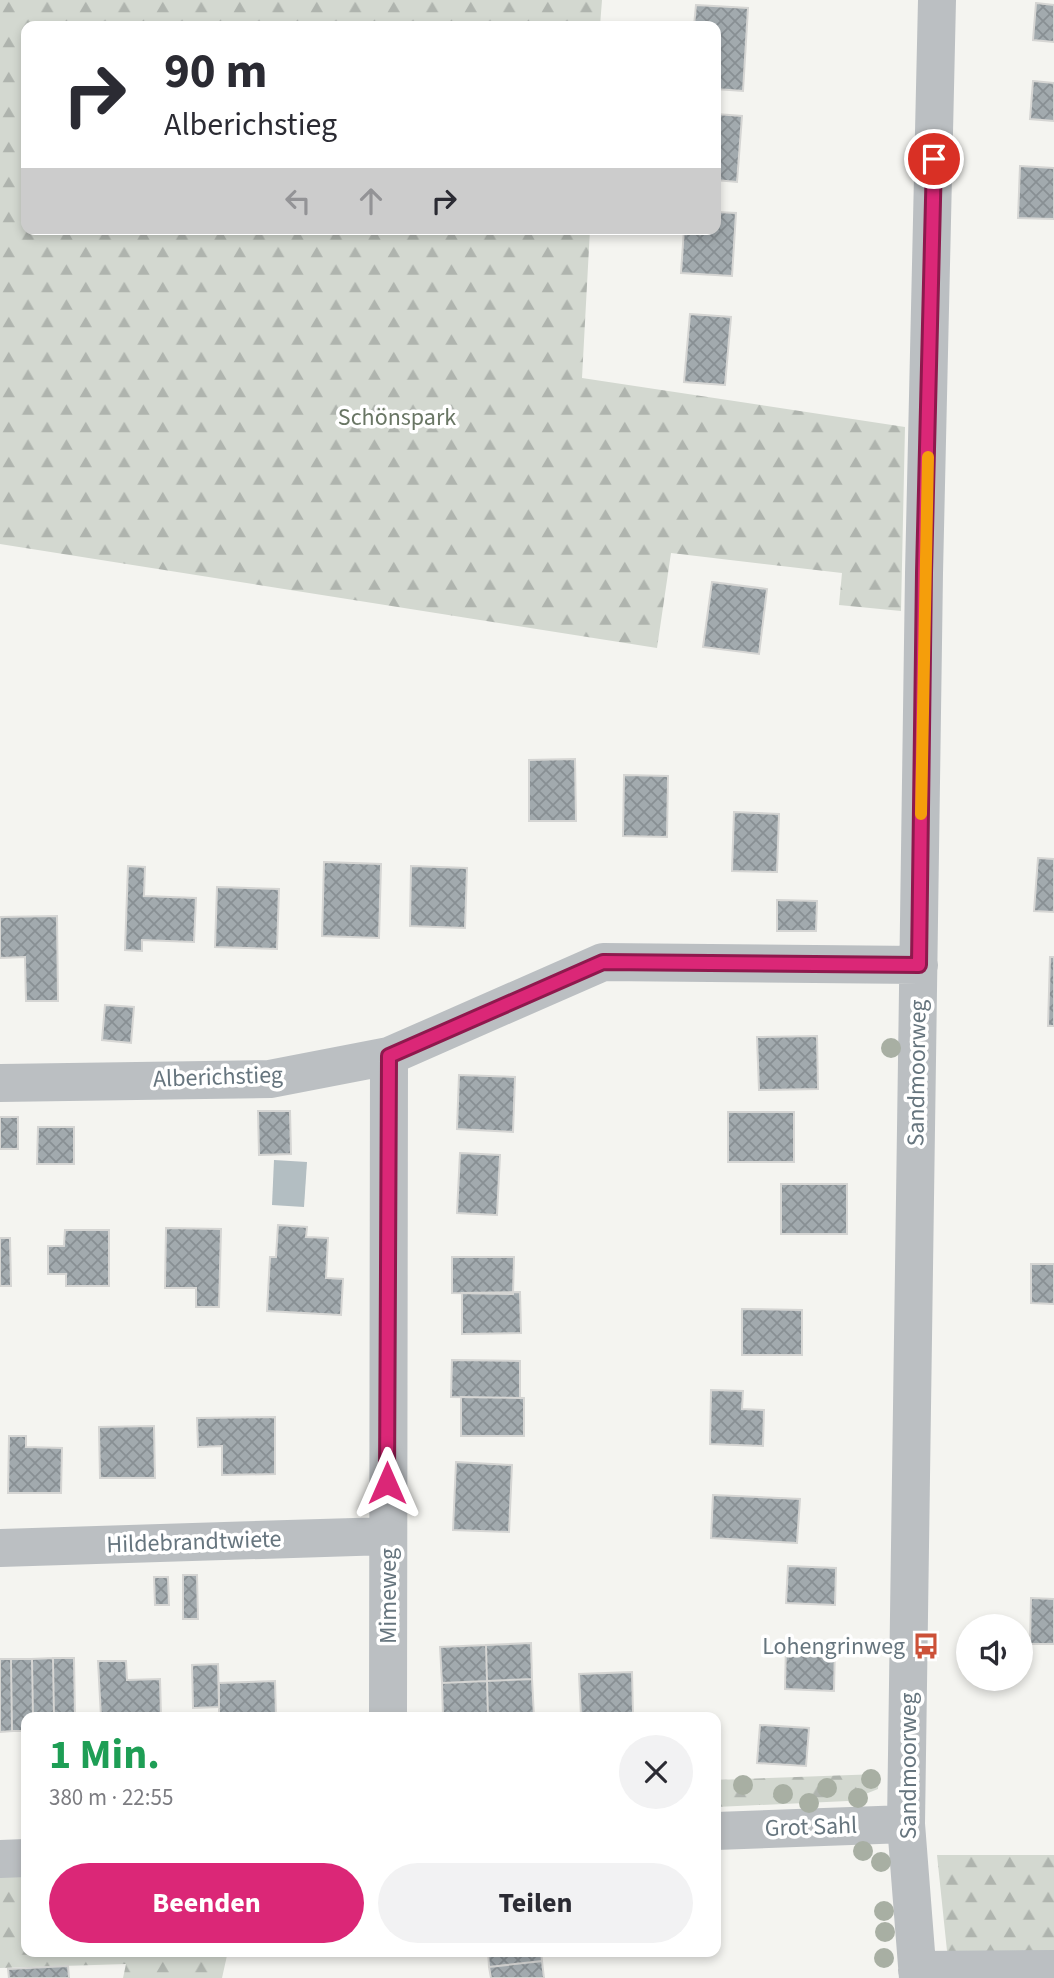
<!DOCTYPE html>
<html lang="de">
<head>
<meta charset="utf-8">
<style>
  body { margin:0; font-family:"Source Sans 3",sans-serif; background:#f2f2f3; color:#2b2b33; height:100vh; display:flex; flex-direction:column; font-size:26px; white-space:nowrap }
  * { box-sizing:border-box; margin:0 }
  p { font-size:23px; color:#7c7c81 }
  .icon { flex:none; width:38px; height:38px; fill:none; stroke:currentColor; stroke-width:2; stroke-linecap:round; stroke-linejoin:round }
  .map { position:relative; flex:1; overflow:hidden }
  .drawer { position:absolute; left:21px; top:1712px; width:700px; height:245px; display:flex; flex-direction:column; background:#fff; border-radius:14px; box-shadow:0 4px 10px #0003 }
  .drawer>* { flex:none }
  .top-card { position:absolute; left:21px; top:21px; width:700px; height:214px; border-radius:14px; box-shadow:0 4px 10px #0003; background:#fff; color:#2b2b33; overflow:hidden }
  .tools { position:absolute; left:956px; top:1614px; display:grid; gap:14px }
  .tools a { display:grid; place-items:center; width:77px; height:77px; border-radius:50%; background:#fff; box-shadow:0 4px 10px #0003; font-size:35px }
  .pin { position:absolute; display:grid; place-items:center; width:60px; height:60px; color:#fff; margin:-30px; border:4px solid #fff; border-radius:50%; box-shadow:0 2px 7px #0007 }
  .me { position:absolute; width:77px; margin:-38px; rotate:0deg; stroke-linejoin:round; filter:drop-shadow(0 0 5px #0008) }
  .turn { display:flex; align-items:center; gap:24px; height:147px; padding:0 28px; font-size:32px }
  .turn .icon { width:91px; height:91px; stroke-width:2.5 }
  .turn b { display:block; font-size:49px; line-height:60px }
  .lanes { display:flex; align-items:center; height:66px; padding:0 28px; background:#0003; justify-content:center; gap:35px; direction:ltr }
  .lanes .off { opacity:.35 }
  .round { display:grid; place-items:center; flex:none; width:74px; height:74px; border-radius:37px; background:#f2f2f3 }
  .head { display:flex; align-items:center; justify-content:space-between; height:119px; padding:0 28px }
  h1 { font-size:42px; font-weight:700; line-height:52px; color:#1e9e55 }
  .action { display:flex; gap:14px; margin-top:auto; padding:14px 28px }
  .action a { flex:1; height:80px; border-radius:42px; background:#db2777; color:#fff; font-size:28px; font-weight:700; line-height:80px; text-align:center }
  .action a+a { background:#f2f2f3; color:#2b2b33 }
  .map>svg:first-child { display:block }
  .forest { fill:url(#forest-firs) }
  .water { fill:#b3bec2 }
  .building { fill:url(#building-cross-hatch); stroke:#d5d5d3; stroke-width:2 }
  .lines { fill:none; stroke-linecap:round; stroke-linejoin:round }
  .minor { stroke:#bbbfc2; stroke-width:38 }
  .tree { fill:#a8afa3 }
  .route-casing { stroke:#8e194d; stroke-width:18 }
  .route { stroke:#db2777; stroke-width:12 }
  .slow { stroke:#f59e0b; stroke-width:12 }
  .labels { text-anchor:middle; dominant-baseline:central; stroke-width:7; stroke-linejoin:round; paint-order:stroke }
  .park-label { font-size:24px; fill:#697664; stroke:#fff }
  .street-label { font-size:24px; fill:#66757e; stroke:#fff }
  .poi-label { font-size:24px; fill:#66757e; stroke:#fff; text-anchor:end }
</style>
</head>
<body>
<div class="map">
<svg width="1054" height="1978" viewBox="0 0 1054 1978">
  <defs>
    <pattern id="forest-firs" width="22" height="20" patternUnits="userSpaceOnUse" patternTransform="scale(1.75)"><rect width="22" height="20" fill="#d3d8d0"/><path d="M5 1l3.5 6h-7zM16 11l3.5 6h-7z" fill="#afb4ae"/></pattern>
    <pattern id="building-cross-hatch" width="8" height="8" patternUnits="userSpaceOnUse" patternTransform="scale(1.75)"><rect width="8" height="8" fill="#a2aaae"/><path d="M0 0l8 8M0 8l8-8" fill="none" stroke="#888f93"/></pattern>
  </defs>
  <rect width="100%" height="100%" fill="#f4f4f0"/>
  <path class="forest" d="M0 0H602L600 26H26V229H590L582 378 905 427 901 611 839 605 842 573 671 553 657 648 0 544Z
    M879 1774 878 1789 848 1801 716 1807V1780Z
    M937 1855H1054V1969L949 1970Z
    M26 1858V1951H228L222 1978H123L126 1964 0 1968V1860Z"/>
  <path class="water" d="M274 1160 307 1162 304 1207 272 1205Z"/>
  <path class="building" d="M1036 3 1054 5V42L1033 40Z
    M696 5 748 8 743 91 716 89V26H694Z
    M1033 81 1054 83V121L1030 119Z
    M716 114 742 116 737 182 716 180Z
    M1020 166 1054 168V219L1018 218Z
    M716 212 736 213 732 276 681 273 684 229H716Z
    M690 314 731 317 725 385 684 382Z
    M712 582 767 589 759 654 703 647Z
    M575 759 576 821H529V760Z
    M624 775 668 776 667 837 623 836Z
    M734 812 779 814 777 872 732 871Z
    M1038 858 1054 859V912L1034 911Z
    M324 862 381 864 379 938 322 936Z
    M128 866 145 867 144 896 196 898 194 942 142 940V951L125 950Z
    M411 866 467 868 465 928 410 926Z
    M217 887 279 889 277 949 215 947Z
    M777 900 817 901 816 931H777Z
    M57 916 58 1001H26L25 957 0 958V917Z
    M1050 957H1054V1026H1048Z
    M105 1005 134 1007 131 1043 102 1040Z
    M817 1036 818 1089 759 1090 757 1037Z
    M459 1075 515 1077 513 1132 457 1129Z
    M258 1111H290L291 1154 259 1155Z
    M728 1112H794V1162H728Z
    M0 1117H18V1149H0Z
    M38 1127H74V1164H37Z
    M460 1153 500 1155 497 1215 457 1213Z
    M781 1184H847V1234H781Z
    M278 1225 307 1227 306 1237 328 1238 326 1278 343 1279 341 1315 267 1311 270 1257H276Z
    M166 1228 221 1229 219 1307H196V1288H165Z
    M65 1230H109V1286H66V1274H48V1246H64Z
    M0 1238H10L11 1286H0Z
    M452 1257H514L513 1294 452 1293Z
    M1031 1264H1054V1304L1031 1303Z
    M520 1292 521 1333 462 1334V1293Z
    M742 1309 802 1310V1355H742Z
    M452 1360 520 1361V1398L451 1397Z
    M711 1390 743 1391 742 1409 764 1410 763 1446 710 1444Z
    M461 1397 524 1398V1436H461Z
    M275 1417V1474L222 1475V1446L198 1447 197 1418Z
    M154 1426 155 1478H100L99 1427Z
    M9 1436H26V1447L62 1448 61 1493H8Z
    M456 1462 512 1465 509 1532 453 1530Z
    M713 1495 800 1499 797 1543 711 1538Z
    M788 1566 836 1568 835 1605 786 1603Z
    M183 1575H197L198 1619H183Z
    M154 1577H168L169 1605H155Z
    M1031 1598 1054 1599V1644H1030Z
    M531 1643 532 1679 487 1681 486 1645Z
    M486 1645 487 1681 442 1683 440 1647Z
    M786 1645 835 1646 834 1691 785 1689Z
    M53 1658H74L75 1717H54Z
    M53 1658 54 1717H33L32 1659Z
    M0 1659H11L12 1731 0 1732Z
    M11 1659H32L33 1717H26V1731H12Z
    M98 1661H126L127 1680 160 1679 161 1717H101Z
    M218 1664 219 1707 193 1708 192 1665Z
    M632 1672 633 1714 581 1716 579 1674Z
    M532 1679 534 1717H488L487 1681Z
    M275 1681 276 1717H219V1683Z
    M487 1681 488 1717H443L442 1683Z
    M760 1725 809 1728 806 1766 757 1763Z
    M488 1951H541L542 1961 489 1967Z
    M542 1961 544 1978H491L489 1967Z
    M68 1966 69 1978H9L8 1969Z"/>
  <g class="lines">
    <path class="minor" d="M0 1083 270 1079 389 1056 603 962 919 965
      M0 1548 387 1536
      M388 1717 389 1056
      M716 1831 906 1824
      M0 1859 26 1858
      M917 1970 1054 1969
      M918 1978 906 1824 924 573 937 0"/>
  </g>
  <g class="tree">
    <circle cx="891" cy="1048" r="10"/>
    <circle cx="871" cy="1779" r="10"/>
    <circle cx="743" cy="1785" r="10"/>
    <circle cx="827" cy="1788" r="10"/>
    <circle cx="783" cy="1794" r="10"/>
    <circle cx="858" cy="1798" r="10"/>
    <circle cx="809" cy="1803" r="10"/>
    <circle cx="863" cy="1851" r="10"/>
    <circle cx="881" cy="1862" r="10"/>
    <circle cx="884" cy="1911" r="10"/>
    <circle cx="885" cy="1932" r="10"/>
    <circle cx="884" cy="1958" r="10"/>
  </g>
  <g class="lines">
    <g class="route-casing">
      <path id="route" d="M387 1483 389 1056 603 962 919 965 924 573 934 159"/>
    </g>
    <use href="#route" class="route"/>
    <path class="slow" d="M921 814 928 457"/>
  </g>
  <defs>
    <g id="bus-bare" transform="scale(2.1)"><path d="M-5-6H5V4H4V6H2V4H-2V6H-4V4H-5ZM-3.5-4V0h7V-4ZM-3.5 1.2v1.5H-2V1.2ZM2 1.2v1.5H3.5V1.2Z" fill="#cc5138" stroke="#fff" stroke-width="2.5" paint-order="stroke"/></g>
  </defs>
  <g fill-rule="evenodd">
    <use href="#bus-bare" x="926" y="1646"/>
  </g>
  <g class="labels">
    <g class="park-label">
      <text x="397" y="417">Schönspark</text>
    </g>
    <g class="street-label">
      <text transform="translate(917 1073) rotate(-89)">Sandmoorweg</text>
      <text transform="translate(218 1077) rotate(-2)">Alberichstieg</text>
      <text transform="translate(194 1542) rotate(-2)">Hildebrandtwiete</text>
      <text transform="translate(388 1596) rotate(-90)">Mimeweg</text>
      <text transform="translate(908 1766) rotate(-90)">Sandmoorweg</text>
      <text transform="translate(811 1827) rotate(-2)">Grot Sahl</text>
    </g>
    <g class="poi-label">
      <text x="905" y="1646">Lohengrinweg</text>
    </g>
  </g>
</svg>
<div class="tools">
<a><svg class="icon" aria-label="sound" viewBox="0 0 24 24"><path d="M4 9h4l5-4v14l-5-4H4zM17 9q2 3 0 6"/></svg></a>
</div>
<div class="pin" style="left:934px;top:159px;background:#d93025"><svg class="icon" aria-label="arrive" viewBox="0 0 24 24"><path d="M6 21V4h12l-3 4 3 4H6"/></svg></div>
<svg class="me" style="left:387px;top:1483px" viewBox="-20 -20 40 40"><path d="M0-17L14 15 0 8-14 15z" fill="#db2777" stroke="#fff" stroke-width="4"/></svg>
<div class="top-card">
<div class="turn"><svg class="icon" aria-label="right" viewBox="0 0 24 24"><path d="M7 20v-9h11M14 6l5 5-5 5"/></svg><div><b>90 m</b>Alberichstieg</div></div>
<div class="lanes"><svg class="icon off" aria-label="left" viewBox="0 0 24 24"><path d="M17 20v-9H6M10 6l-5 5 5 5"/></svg><svg class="icon off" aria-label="ahead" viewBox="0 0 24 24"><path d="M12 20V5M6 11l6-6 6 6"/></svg><svg class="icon" aria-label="right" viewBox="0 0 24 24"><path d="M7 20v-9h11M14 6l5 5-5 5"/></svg></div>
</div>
<section class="drawer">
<div class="head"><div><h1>1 Min.</h1><p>380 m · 22:55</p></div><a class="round"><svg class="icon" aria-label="close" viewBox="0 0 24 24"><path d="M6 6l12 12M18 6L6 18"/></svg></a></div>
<div class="action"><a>Beenden</a><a>Teilen</a></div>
</section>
</div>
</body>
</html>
